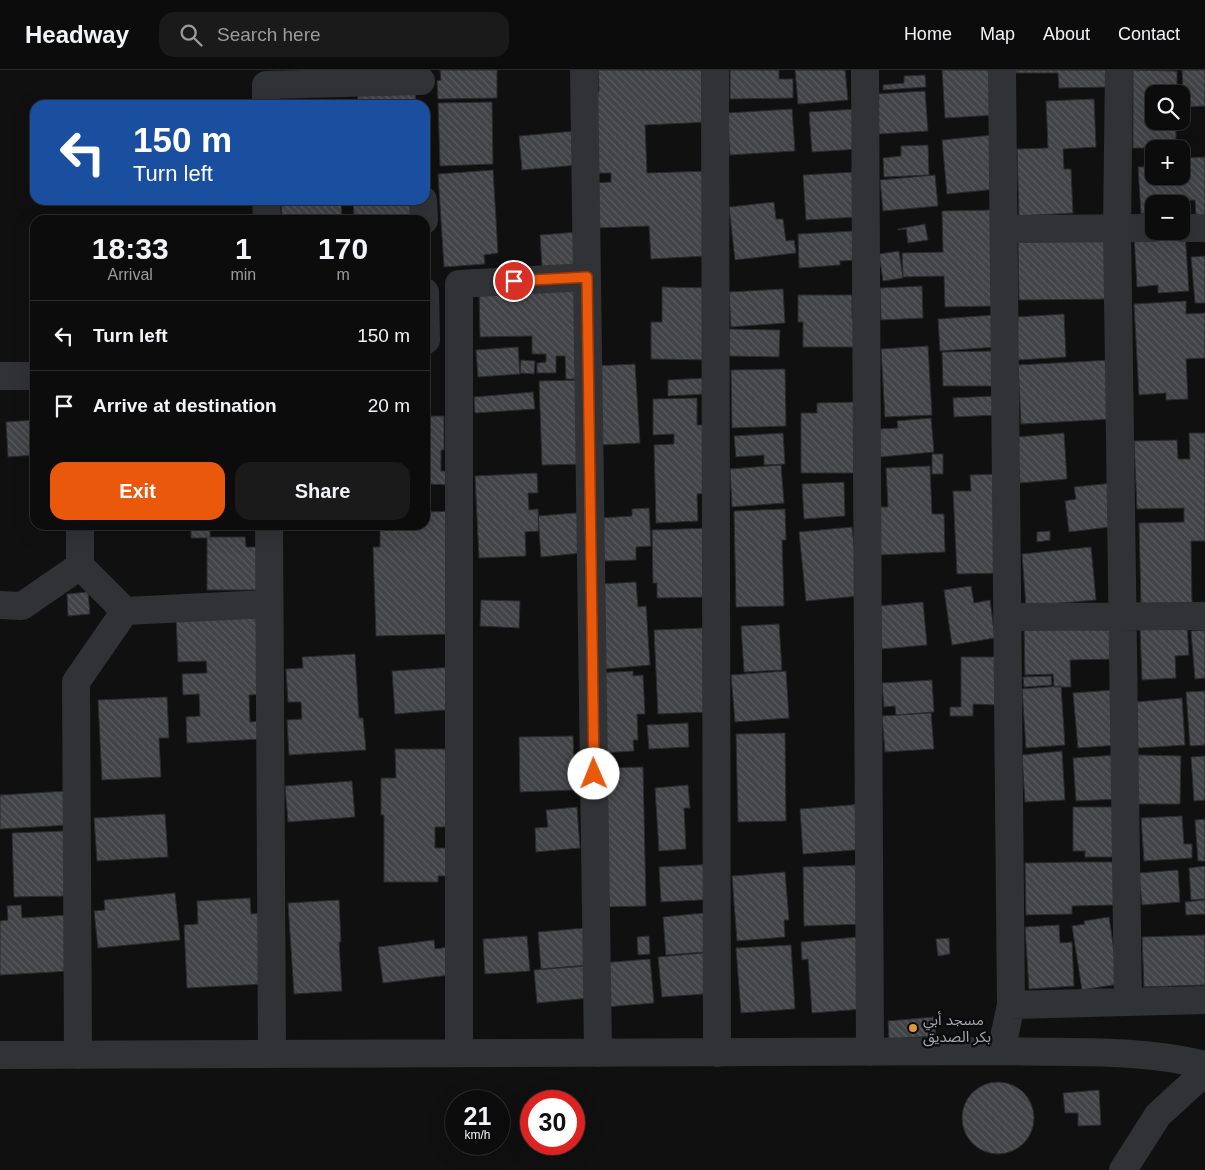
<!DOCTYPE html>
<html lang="en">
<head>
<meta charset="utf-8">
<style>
  body { margin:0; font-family:Arial,"Noto Sans Arabic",sans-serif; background:#1a1a1b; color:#f1f3f6; height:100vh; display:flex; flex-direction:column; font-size:19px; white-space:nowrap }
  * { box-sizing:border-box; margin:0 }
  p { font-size:16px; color:#9a9b9d }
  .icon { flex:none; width:28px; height:28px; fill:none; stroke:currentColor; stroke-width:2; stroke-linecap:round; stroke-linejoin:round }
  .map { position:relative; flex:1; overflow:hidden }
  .sheet { position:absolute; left:30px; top:145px; width:400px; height:315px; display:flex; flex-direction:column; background:#0c0c0d; border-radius:15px; box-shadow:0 5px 20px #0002,0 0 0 1px #2c2c2e }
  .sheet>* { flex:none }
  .guide { position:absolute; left:30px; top:30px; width:400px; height:105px; border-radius:15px; box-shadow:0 5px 20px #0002,0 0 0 1px #2c2c2e; background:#1a4fa0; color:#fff; overflow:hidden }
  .buttons { position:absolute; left:1145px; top:15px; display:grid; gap:10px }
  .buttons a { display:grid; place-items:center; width:45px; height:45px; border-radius:10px; background:#0c0c0d; box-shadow:0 5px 20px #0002,0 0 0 1px #2c2c2e; font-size:25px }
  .speed { position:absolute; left:445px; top:1020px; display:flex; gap:10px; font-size:25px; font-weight:700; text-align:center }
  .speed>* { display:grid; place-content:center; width:65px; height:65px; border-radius:50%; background:#0c0c0d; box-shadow:0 5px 20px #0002,0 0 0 1px #2c2c2e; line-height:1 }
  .speed small { font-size:12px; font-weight:400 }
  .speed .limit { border:8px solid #d22; background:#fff; color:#111 }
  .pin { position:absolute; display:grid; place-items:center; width:42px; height:42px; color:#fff; margin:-21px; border:2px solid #fff; border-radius:50%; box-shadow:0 1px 5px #0007 }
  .me { position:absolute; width:55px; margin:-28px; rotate:359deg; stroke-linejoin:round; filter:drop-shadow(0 0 4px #0008) }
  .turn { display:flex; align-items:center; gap:18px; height:105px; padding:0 20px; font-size:22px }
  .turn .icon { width:65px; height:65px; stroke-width:2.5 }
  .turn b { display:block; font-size:35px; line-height:42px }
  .eta { display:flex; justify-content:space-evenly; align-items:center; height:85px; text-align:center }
  .eta b { font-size:30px; font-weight:600; line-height:35px }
  .action { display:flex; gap:10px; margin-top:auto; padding:10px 20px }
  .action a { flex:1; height:58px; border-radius:15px; background:#ea580c; color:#fff; font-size:20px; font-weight:600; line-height:58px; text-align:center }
  .action a+a { background:#1a1a1b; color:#f1f3f6 }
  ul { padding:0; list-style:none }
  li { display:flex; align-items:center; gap:15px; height:70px; padding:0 20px; border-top:1px solid #2c2c2e }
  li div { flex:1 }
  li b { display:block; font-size:19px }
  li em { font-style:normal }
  header { display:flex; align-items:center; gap:30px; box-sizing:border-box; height:70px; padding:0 25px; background:#0c0c0d; border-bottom:1px solid #2c2c2e }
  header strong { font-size:24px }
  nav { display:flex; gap:28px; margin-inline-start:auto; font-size:18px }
  .search { width:350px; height:45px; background:#1a1a1b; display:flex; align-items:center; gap:12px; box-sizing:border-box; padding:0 18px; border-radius:15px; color:#9a9b9d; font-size:19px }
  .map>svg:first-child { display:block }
  .building { fill:url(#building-back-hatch); stroke:#2a2a2c }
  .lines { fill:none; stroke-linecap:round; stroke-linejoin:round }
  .minor { stroke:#313235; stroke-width:28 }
  .route-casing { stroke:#983908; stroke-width:12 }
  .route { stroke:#ea580c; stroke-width:9 }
  .poi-dot { fill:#d9983f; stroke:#0b0b0c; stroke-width:2 }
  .labels { text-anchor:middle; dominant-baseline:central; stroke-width:4.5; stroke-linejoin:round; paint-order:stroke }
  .poi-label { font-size:15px; fill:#a3a8b0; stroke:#0b0b0c; text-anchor:start }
</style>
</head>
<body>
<header>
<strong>Headway</strong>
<div class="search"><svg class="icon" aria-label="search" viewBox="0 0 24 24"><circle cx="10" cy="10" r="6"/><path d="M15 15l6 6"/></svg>Search here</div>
<nav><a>Home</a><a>Map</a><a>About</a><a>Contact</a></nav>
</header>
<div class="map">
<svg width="1205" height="1100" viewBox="0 0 1205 1100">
  <defs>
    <pattern id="building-back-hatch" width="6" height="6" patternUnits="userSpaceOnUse" patternTransform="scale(1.25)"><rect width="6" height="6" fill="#424346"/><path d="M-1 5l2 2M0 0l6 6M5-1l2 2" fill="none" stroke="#5a5b5e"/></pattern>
  </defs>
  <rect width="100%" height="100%" fill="#101011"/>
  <path class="building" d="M440 0H497V28L438 29 437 11 441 10Z
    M598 0H707L709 52 645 55 647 103 710 101 707 186 651 189 649 156 597 158 596 113 611 112V103H598L594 22H599Z
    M730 0H779V9H793V28L730 29Z
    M795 0H845L848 30 798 34Z
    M942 0H994L997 45 945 48Z
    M1016 0H1106L1107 17 1059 18 1058 3H1016Z
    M1133 0 1177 1V24H1154V51H1176V78H1133Z
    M1182 0H1205V36L1184 37Z
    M925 5 926 17 883 20V15L904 13V6Z
    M357 9 415 17 416 35H358Z
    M925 21 928 61 879 64 876 24Z
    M1094 29 1096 77 1063 79 1064 99H1071L1073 143 1019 146 1017 79 1048 78 1046 31Z
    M492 32 493 94 440 96 438 33Z
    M792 39 795 81 730 85 727 43Z
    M857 39 860 79 812 82 809 42Z
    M575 61 578 95 522 100 519 66Z
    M993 65 998 119 947 124 942 70Z
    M928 75 929 105 884 107 883 88 901 86V76Z
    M1205 87V145H1196L1195 130 1174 131V134H1154V143L1141 144 1138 97 1154 96V106H1181V88Z
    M493 100 498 183 484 185 485 194 444 197 438 104Z
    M855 102 857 147 806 150 803 105Z
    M935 105 938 136 883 141 880 110Z
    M281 130H341L342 148 282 150Z
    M353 130H416V145L354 147Z
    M774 132 776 149H783L786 171 794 170 796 183 735 190 729 137Z
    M991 140 994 236 945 237 944 206 903 207 902 183 943 182 942 141Z
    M925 154 928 170 908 173 906 159 898 160V159Z
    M855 161 857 190 840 191V195L799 198 798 164Z
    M578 162 580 196 542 198 540 165Z
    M1185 162 1189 221 1158 223V215L1137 217 1134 166Z
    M1113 170 1114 229 1019 230 1018 172Z
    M899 181 903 208 883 211 879 184Z
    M1205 186V233H1195L1191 187Z
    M922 216 923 248 881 250 880 218Z
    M587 217 585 309H566L565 286H556V303H537V293L546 292V284H532V266L480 267 479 219Z
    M662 217 714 218 713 290 651 289V252H662Z
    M783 219 785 253 731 257 729 222Z
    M798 225H852V248H857V277H803V252H798Z
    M1186 231V244L1205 243V288L1186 289 1188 329 1166 330V323L1139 325 1134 234Z
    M1064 244 1066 287 1018 290 1016 247Z
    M994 245 996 277 940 281 938 249Z
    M729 259 780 260 779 287 729 286Z
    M928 276 932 345 885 347 881 279Z
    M518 277 520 304 478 307 476 280Z
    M994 281 995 316H943L942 282Z
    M521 290 535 291 534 304 520 303Z
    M1111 290 1114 349 1021 354 1018 295Z
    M635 294 640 373 600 375 595 296Z
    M785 299 786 356 732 358 731 300Z
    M705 308 706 324 668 326V310Z
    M585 310 588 394 542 395 539 311Z
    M533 322 535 339 475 343 474 327Z
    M994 326 996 345 954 347 953 328Z
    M697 328V355H706L707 423 697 424 698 451 656 453 654 375 674 374V364L653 365V329Z
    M856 332 857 403H801V343H817V333Z
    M425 346H444V380H441V401H451V415L425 414Z
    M931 348 934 382 880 387 878 359 898 358 897 351Z
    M35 350V385L8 387 6 352Z
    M783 363 785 394 764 395V385L736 387 734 366Z
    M1064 363 1067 409 1020 413 1016 367Z
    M1189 363H1205V471H1191L1192 533 1141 534 1139 453 1184 452V438L1137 439 1134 371 1177 370 1178 389H1190Z
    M932 384H943V404H932Z
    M781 395 784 433 732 437 730 399Z
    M930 396 932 444H944L945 482 879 485 877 437H888L886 398Z
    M537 403 538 423H528L529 440 538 439 539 461 525 462 526 486 479 488 475 406Z
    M998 404 1002 503 957 504 953 421H971L970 405Z
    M844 412 845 446 804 449 802 414Z
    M1113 413 1118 456 1069 462 1065 431 1076 429 1074 417Z
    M649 438 651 476 636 477V490L604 491 601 448 632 446V439Z
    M785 439 786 470H782L784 536 736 537 734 441Z
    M455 441V564L376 566 373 477H380V455H425V442Z
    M588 442 591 482 541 487 538 446Z
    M191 455H210V467H245L246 477H262V520H207V468H191Z
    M852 457 859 526 806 531 799 462Z
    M710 458 711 527 657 528V513H653L652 460Z
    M1050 461V470L1037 472V462Z
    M1091 477 1096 530 1026 536 1022 484Z
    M636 512 638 537 646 536 650 595 605 599 599 514Z
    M971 516 974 533 990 530 995 568 952 575 944 520Z
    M88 522 90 544 68 546 67 524Z
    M481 530 520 531 519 558 480 556Z
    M923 532 927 575 882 579 878 536Z
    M263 542 268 624 249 625 250 652 262 651 263 669 187 673 186 647 200 646 199 624 183 625 182 604 207 603 206 591 178 592 176 547Z
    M779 554 782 600 744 602 741 556Z
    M1187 555 1189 585 1175 586 1176 608 1142 610 1140 557Z
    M1115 556 1116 589 1070 590 1071 617H1054L1053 604 1025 605 1024 558Z
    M704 558 708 642 658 644 654 560Z
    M1205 560V608L1195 609 1191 561Z
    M355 584 359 648H363L366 680 289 685 287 650 302 649 301 632H288L286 599 303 598 302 587Z
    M961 587H998L997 635 973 634V646H950V637H961Z
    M454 597 457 639 395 644 392 601Z
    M633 601V606L643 605 645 644H637L638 670H633L634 681 600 683 596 603Z
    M786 601 789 648 735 652 731 605Z
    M1051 606 1052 615 1024 617 1023 607Z
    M932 610 934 642 896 645 895 636 884 637 882 613Z
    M1061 616 1065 675 1026 678 1022 619Z
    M1114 620 1118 675 1078 678 1073 623Z
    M1205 621V675L1190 676 1186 622Z
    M167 627 169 668H159L161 707 102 710 98 630Z
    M1182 628 1185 675 1138 678 1135 632Z
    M931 643 934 679 885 682 882 646Z
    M688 653 689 677 649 679 647 655Z
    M785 663 786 751 738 752 736 664Z
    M573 666 575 720 520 722 519 667Z
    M395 679H452L453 757H435V778H453V806H438V812H384V745H381V708H396Z
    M1062 681 1065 730 1025 732 1022 685Z
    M1116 685 1118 729 1076 731 1073 688Z
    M1138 685 1181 686 1180 734H1137Z
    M1205 686V730L1194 731 1191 687Z
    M643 697 646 836 603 837 599 698Z
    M352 711 355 747 288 752 285 716Z
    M688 715 690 738H684L686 779 659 781 655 718Z
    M67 721 69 755 0 759V725Z
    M863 734 867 779 803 784 800 739Z
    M577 737 580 778 536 782 535 758 548 757 546 740Z
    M1073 737H1118L1117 787H1085V781H1073Z
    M165 744 168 787 97 791 94 748Z
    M1182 746 1184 774H1192V788L1144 791 1141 748Z
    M1205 749V791H1198L1195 750Z
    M64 761 66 826 14 827 12 763Z
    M1077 792H1113L1114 835 1072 836V844L1026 845 1025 793Z
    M717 794 719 829 661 832 659 797Z
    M863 795 865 854 804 856 803 797Z
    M1205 796V829L1191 830 1189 798Z
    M1178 800 1180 832 1142 835 1139 803Z
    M785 802 789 850H784L785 867 737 871 732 806Z
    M175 823 180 870 98 878 94 841 105 840 104 830Z
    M250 828 251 844 260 843 264 914 187 918 184 855 198 854 197 831Z
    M339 830 341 872H339L342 921 294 924 288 833Z
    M1205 830V844L1186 845 1185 832Z
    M21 835 22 848 68 845 71 901 0 905V851L8 850 7 836Z
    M714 842 717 881 666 885 663 847Z
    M1109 847 1119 914 1082 920 1072 856 1085 854 1084 851Z
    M1059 855 1060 873 1072 872 1074 916 1029 919 1025 857Z
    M585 858 588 895 541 899 538 862Z
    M1205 865V915L1144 917 1142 867Z
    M527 866 530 901 485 904 483 869Z
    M649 866 650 884 638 885 637 867Z
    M858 867 863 939 812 943 808 889 802 890 801 872Z
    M949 868 950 884 938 886 936 869Z
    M434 870 435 879 449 877 458 904 383 913 378 877Z
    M791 875 795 939 741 943 736 878Z
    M715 882 718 923 662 927 658 887Z
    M650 889 654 933 605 937 601 893Z
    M587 896 590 928 537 933 534 900Z
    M934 947 936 966 889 969 888 951Z
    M962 1048a36 36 0 1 1 72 0a36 36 0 1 1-72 0Z
    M1099 1020 1101 1055 1078 1056V1043H1065L1063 1023Z"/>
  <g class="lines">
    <path class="minor" d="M584 0 598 983
      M715 0 717 983
      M865 0 870 982
      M1119 0 1117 158 1128 931
      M266 35V15L421 11
      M266 130 267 150
      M423 130 424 150
      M1181 158H1205
      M1004 159 1154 158
      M425 222 426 270
      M0 306H35
      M80 455V496
      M269 455 272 984
      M0 535 22 536 80 496 125 541 269 534
      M1008 547 1205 546
      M1011 935 1205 930
      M1001 981 1011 935 1002 0
      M459 983V214L587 207
      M0 985 1011 981C1075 983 1143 979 1205 995
      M78 985 76 612 125 541
      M1123 1100 1158 1045 1205 1002"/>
  </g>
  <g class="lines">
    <g class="route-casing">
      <path id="route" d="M514 211 587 207 594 704"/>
    </g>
    <use href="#route" class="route"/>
  </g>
  <circle class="poi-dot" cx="913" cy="958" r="5"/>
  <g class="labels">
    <g class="poi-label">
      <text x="923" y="949">مسجد أبي<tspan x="923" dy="17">بكر الصديق</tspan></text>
    </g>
  </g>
</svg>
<div class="buttons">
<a><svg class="icon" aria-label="search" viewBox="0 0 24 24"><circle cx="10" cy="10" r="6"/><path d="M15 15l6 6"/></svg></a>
<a>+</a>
<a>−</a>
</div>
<div class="speed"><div>21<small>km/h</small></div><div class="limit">30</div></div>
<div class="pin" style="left:514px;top:211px;background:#d93025"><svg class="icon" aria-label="arrive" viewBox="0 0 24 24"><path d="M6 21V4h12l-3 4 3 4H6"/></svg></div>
<svg class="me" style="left:594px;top:704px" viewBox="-20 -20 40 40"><circle r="19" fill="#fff"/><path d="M0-13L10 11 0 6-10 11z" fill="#ea580c"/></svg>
<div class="guide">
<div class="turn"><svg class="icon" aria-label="left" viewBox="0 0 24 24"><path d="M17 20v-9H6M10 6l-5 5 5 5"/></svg><div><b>150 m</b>Turn left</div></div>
</div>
<section class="sheet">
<div class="eta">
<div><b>18:33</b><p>Arrival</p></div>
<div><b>1</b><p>min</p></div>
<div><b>170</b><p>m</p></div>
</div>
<ul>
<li><svg class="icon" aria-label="left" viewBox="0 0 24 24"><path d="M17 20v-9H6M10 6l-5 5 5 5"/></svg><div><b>Turn left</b></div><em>150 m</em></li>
<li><svg class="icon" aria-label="arrive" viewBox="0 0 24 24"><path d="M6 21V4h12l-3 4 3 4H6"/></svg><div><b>Arrive at destination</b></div><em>20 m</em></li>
</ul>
<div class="action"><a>Exit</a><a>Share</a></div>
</section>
</div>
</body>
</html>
